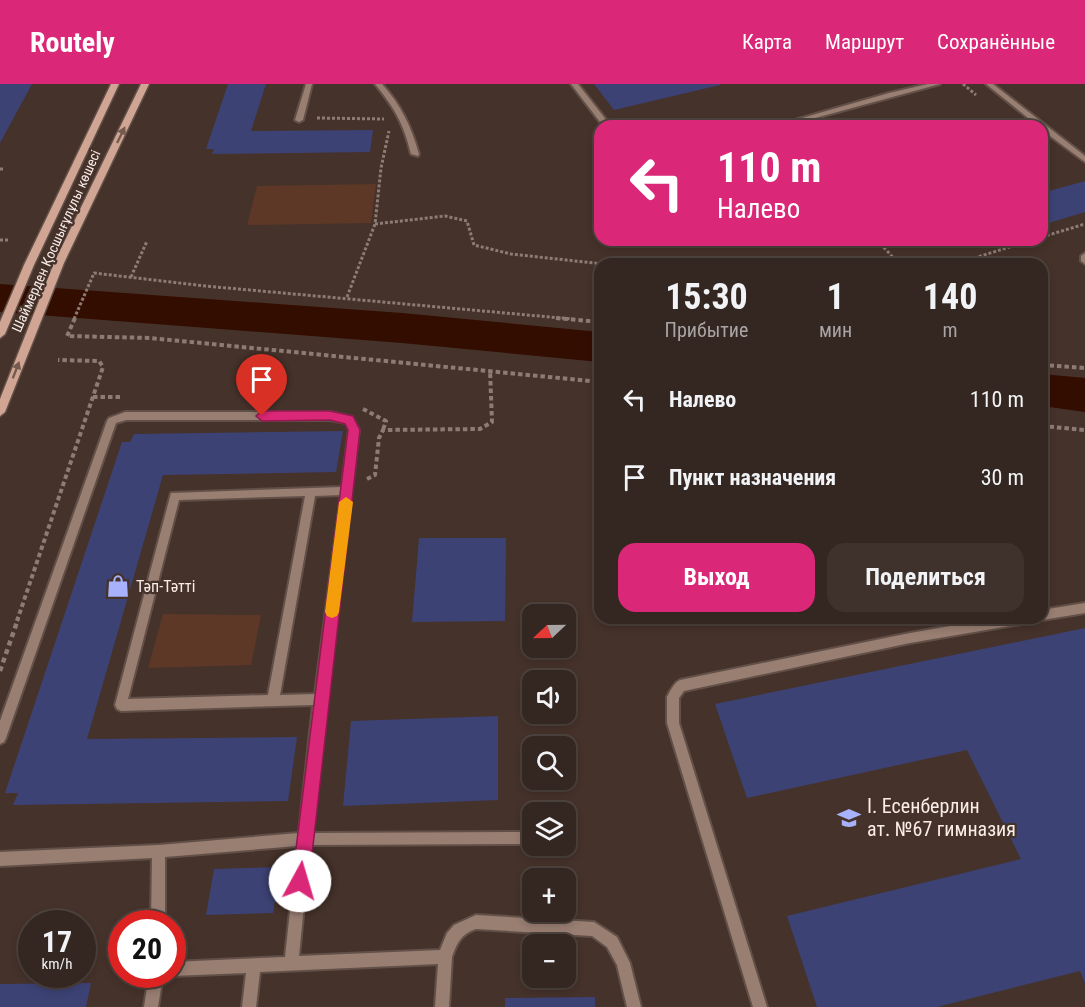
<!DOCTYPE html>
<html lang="ru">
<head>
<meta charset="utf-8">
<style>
  body { margin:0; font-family:"Roboto Condensed",sans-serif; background:#3f322d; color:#f1f3f6; height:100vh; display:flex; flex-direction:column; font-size:22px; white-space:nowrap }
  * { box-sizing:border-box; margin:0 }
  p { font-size:20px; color:#a9a5a5 }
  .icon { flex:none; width:33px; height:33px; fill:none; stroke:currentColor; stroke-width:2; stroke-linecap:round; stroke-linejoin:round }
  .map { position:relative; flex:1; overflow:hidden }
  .sheet { position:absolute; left:594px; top:174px; width:454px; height:366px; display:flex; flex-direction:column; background:#342620; border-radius:18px; box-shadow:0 3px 9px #0003,0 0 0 2px #4e433e }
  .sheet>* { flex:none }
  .guide { position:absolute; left:594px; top:36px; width:454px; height:126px; border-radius:18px; box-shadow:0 3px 9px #0003,0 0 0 2px #4e433e; background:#db2777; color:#fff; overflow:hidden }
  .needle { width:39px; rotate:248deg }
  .fabs { position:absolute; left:522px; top:520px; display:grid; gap:12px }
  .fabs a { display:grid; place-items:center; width:54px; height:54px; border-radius:12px; background:#342620; box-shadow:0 3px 9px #0003,0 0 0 2px #4e433e; font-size:30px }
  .speed { position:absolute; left:18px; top:826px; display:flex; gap:12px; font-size:30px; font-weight:700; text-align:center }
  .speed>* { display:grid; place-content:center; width:78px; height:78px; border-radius:50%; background:#342620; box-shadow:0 3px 9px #0003,0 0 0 2px #4e433e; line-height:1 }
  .speed small { font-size:15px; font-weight:400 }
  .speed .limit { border:9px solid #d22; background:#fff; color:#111 }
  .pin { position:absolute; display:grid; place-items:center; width:51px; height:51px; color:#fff; margin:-62px -26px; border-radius:50% 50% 50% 0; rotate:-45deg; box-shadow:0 0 6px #0007 }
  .pin .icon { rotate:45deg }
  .me { position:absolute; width:66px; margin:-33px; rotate:6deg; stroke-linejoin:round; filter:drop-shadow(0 0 4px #0008) }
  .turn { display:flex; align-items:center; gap:21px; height:126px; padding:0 24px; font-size:27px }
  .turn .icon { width:78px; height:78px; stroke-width:2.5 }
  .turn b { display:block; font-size:42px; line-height:51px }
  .eta { display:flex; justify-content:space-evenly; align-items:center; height:102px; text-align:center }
  .eta b { font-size:36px; font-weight:700; line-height:42px }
  .cta { display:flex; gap:12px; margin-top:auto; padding:12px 24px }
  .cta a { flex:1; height:69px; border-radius:18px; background:#db2777; color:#fff; font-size:24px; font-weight:700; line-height:69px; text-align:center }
  .cta a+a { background:#3f322d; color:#f1f3f6 }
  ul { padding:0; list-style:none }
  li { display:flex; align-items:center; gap:18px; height:78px; padding:0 24px }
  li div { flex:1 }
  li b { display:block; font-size:22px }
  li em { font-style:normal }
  header { display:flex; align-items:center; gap:36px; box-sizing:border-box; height:84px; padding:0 30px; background:#db2777; color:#fff }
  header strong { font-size:28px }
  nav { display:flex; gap:33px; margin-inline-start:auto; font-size:21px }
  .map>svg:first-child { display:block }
  .green { fill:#5d3827 }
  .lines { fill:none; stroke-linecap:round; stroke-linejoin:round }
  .river { fill:#330d00; fill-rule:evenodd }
  .building { fill:#3d4275 }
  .lane-casing { stroke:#625048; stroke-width:4 }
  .secondary-casing { stroke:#625048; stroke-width:3 }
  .path-far2 { stroke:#8c7c75; stroke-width:3; stroke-dasharray:3 2; stroke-linecap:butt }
  .path-far1 { stroke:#8c7c75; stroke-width:4; stroke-dasharray:4.5 3; stroke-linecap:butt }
  .path { stroke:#8c7c75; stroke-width:4.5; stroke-dasharray:5 4; stroke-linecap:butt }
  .lane { fill:#997e72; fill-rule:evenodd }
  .secondary { fill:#d0a593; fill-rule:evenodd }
  .oneway { fill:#765a4f }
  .route { fill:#db2777; stroke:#8e194d; stroke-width:1.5 }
  .slow { fill:#f59e0b }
  .labels { text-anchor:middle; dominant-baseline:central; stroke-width:4.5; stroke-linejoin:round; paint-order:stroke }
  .far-street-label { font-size:14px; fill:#faede8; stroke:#45322a }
  .poi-label { font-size:16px; fill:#faede8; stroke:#45322a; text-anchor:start }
  .near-poi-label { font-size:20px; fill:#faede8; stroke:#45322a; text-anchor:start }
</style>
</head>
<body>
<header>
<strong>Routely</strong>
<nav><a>Карта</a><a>Маршрут</a><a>Сохранённые</a></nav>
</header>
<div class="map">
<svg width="1085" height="923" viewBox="0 0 1085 923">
  <rect width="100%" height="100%" fill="#45322a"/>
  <path class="green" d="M376 100 371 139 247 141 257 102Z
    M163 530 261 531 251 581 148 584Z"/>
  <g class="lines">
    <path class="river" d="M0 200 402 229 600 248V278L402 259 0 228Z
      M1042 290 1085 294V328L1042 322Z"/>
  </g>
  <path class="building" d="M0 0H32L0 59Z
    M228 0H266L251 47 373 46 370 68 212 70 214 65H206Z
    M594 0H720V1L614 26Z
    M1085 97V128L1042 141V109Z
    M343 347 336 388 163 391 87 655 297 653 288 717 13 721 18 709H5L122 358H130L134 350Z
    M419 454H506L505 537 412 538Z
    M1085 544V899L1080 887 937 923H817L787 832 1021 775 967 666 747 714 715 620Z
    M498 632V716L343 722 351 637Z
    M280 783 273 829 206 831 214 785Z
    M91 899 86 923H0V900Z
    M595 913V923H505V914Z"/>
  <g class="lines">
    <g class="lane-casing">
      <path id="lane" d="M306 0H312L303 36 299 38 295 36Z
        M375 0H382C401 21 411 42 419 70L418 72 411 70C403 38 395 25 375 0Z
        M571 0H578L611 42H603Z
        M928 0H940L786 42H774L889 9Z
        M986 0H993L1085 72V78L1042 46V42H1038Z
        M1085 169V180L1081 177V172Z
        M125 328H330L352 333 359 346 326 615 312 749 524 748 529 749 530 754 529 759 524 760 310 761 299 872 440 866 447 849 454 841 476 831 594 838 617 853 630 879 641 923H627L617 881 607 863 592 852 476 845C461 850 457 859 452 873L449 923H435L438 880 260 888 256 923H242L246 889 172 892 170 891H172V878L285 873 297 762 165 773V840H151L152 774 0 782V768L159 761 299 749 313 621 121 627 117 625 115 621 171 409 342 403 349 346 346 339 330 336H126L116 339 6 654 4 658 0 660V637L107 337 109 334ZM341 411 315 610 280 611 315 412ZM305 412 268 611 128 615 179 416Z
        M1085 519V529L1042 536 1038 534H1042V526Z
        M997 534H1033L1031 538 1027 539 910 559 684 607 679 614V639L767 923H753L667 639V613C670 607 674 599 680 596L910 549Z
        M149 891H163L158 923H144Z"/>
    </g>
    <g class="secondary-casing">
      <path id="secondary" d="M111 0H119L34 181 5 250 0 254V238L24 181Z
        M141 0H149L64 179 5 328 0 332V315L54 179Z"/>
    </g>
    <path class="path-far2" d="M963 0 976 11
      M317 34 384 35
      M0 85H4
      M375 140 445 132 467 137 474 161 511 170 603 180
      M1042 153 1085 140
      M0 156H9
      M877 156 899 180
      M955 180 1032 156
      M131 193 147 157
      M347 213 375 140 381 84 389 47
      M74 235 94 189 205 202 572 235"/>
    <path class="path-far1" d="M75 234 67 252 150 254 600 298
      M556 234 600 238
      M1042 281 1085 284
      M93 313H121
      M363 325 386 337 383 346
      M1042 342 1085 346
      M367 395 375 391 379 354 383 346 480 345 492 338 490 286
      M17 537 103 283 99 277 58 276"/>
    <path class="path" d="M0 587 18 535"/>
    <use href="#lane" class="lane"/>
    <use href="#secondary" class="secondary"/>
  </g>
  <defs><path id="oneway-solid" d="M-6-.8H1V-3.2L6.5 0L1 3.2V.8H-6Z" transform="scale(1.5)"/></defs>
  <g class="oneway">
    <use href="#oneway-solid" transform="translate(121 51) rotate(-64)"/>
    <use href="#oneway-solid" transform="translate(16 286) rotate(-69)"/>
  </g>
  <path class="route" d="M262 327H330L353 332 360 346 309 797 306 803 300 805 294 803 292 797 348 346 345 340 330 336 262 337 256 332Z"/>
  <path class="slow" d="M346 413 353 418 339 528 337 532 332 534 327 532 325 528 339 418Z"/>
  <defs>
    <g id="shop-bare" transform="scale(1.8)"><path d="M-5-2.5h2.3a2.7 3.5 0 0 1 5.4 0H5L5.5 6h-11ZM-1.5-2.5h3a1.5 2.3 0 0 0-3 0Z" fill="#a7b1fc" stroke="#45322a" stroke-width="2.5" paint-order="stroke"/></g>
    <g id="school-bare" transform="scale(1.8)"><path d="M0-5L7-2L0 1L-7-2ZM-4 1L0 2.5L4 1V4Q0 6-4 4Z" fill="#a7b1fc" stroke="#45322a" stroke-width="2.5" paint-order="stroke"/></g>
  </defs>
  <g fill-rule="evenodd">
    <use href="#shop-bare" x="118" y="502"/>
    <use href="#school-bare" x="849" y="734"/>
  </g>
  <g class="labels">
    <g class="far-street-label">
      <text transform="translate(56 157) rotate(-66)">Шаймерден Қосшығұлұлы көшесі</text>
    </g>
    <g class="poi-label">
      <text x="136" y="502">Тәп-Тәтті</text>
    </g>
    <g class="near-poi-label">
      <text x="867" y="722">І. Есенберлин<tspan x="867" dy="23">ат. №67 гимназия</tspan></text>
    </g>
  </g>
</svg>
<div class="fabs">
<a><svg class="needle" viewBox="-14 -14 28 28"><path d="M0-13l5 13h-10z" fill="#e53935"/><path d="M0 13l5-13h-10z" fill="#a9a5a5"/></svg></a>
<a><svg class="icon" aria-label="sound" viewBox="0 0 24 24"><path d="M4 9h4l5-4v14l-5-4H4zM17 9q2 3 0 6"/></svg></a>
<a><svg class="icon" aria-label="search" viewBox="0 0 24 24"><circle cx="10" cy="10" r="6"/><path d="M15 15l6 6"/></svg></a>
<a><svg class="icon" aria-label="layers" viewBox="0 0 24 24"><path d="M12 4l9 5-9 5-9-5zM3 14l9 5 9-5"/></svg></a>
<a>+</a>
<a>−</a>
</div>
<div class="speed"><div>17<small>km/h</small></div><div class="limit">20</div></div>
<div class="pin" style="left:262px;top:332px;background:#d93025"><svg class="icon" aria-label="arrive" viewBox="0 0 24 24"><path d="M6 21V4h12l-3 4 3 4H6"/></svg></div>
<svg class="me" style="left:300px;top:797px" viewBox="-20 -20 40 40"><circle r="19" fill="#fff"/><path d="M0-13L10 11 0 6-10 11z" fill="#db2777"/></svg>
<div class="guide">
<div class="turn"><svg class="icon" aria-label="left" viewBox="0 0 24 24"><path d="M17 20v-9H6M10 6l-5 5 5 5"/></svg><div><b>110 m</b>Налево</div></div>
</div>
<section class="sheet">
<div class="eta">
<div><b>15:30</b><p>Прибытие</p></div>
<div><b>1</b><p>мин</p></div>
<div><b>140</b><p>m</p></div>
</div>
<ul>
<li><svg class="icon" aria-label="left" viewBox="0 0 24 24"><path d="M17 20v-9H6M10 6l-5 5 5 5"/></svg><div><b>Налево</b></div><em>110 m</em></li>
<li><svg class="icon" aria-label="arrive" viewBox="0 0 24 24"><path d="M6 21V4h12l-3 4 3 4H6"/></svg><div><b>Пункт назначения</b></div><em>30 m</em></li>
</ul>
<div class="cta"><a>Выход</a><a>Поделиться</a></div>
</section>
</div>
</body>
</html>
